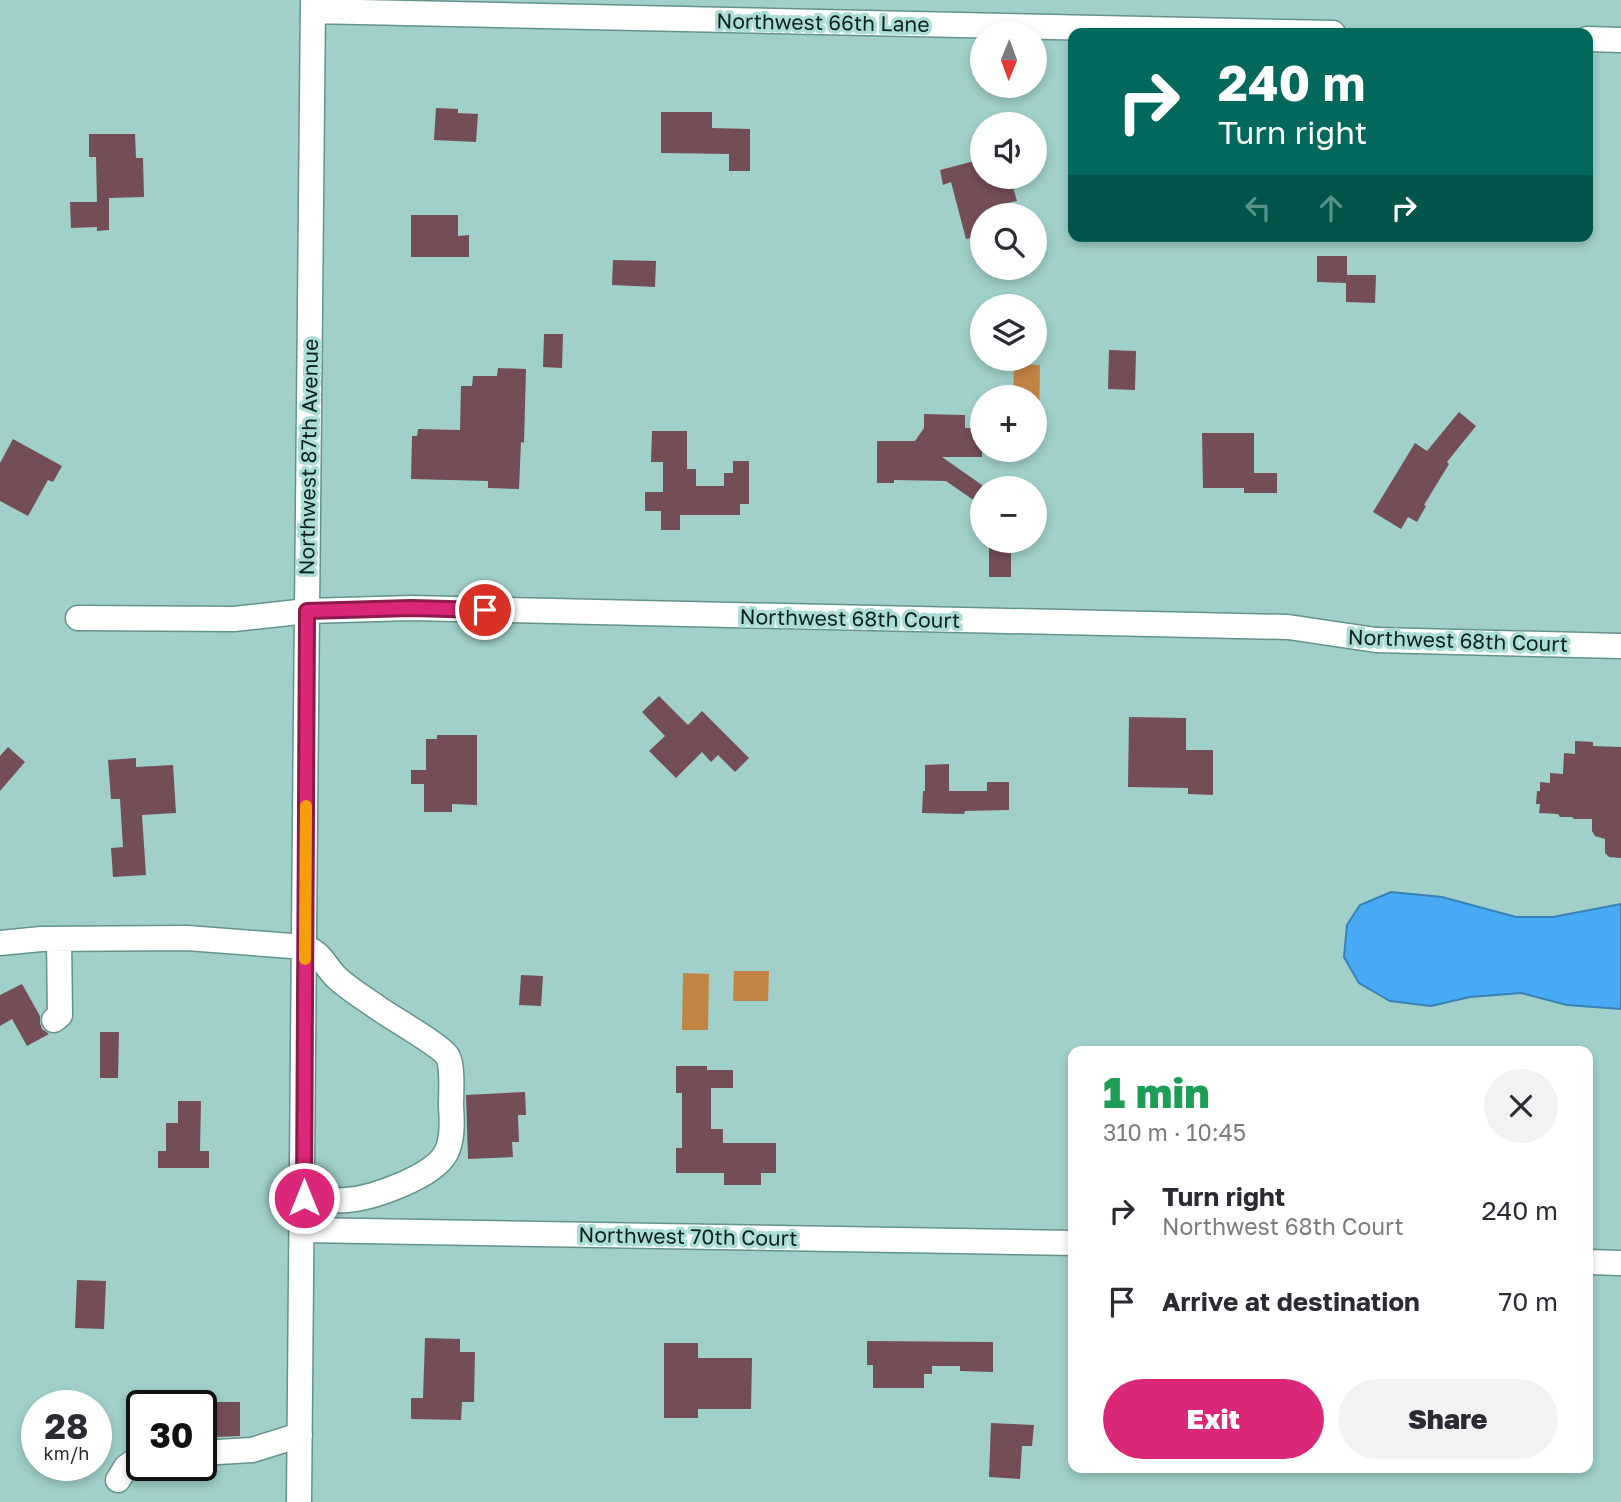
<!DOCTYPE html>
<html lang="en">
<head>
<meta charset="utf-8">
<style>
  body { margin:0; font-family:"Golos Text",sans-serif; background:#f2f2f3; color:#2b2b33; height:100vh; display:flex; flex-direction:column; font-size:26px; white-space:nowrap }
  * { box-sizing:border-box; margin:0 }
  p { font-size:23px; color:#7c7c81 }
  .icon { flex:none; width:38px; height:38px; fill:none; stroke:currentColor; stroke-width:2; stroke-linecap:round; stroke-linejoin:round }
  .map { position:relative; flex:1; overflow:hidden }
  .details { position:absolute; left:1068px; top:1046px; width:525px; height:427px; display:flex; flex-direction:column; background:#fff; border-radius:14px; box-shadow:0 4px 10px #0003 }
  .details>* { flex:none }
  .hud { position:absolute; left:1068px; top:28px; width:525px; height:214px; border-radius:14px; box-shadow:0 4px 10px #0003; background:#00695c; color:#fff; overflow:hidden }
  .needle { width:46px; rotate:181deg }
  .controls { position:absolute; left:970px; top:21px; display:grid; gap:14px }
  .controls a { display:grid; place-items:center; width:77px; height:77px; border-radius:50%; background:#fff; box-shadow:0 4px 10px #0003; font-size:35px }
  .speed { position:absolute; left:21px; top:1390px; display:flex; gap:14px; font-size:35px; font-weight:700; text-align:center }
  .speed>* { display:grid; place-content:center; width:91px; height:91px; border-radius:50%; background:#fff; box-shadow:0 4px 10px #0003; line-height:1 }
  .speed small { font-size:18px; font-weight:400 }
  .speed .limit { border:4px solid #111; border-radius:10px; background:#fff; color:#111 }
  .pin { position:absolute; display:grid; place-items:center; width:60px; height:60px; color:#fff; margin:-30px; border:4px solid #fff; border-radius:50%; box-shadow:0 2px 7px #0007 }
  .me { position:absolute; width:77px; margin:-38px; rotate:0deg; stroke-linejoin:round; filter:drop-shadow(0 0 5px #0008) }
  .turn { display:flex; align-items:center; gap:24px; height:147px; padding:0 35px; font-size:32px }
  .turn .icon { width:91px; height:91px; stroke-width:2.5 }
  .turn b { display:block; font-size:49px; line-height:60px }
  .lanes { display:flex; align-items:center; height:66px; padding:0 35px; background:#0003; justify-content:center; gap:35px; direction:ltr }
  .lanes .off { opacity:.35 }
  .round { display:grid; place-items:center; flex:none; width:74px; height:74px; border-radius:37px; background:#f2f2f3 }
  .head { display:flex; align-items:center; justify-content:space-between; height:119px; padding:0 35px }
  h1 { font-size:42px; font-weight:800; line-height:52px; color:#1e9e55 }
  .primary-button { display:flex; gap:14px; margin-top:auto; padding:14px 35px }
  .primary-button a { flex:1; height:80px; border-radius:42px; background:#db2777; color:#fff; font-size:28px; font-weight:800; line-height:80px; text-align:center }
  .primary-button a+a { background:#f2f2f3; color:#2b2b33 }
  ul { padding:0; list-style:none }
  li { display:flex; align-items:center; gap:21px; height:91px; padding:0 35px }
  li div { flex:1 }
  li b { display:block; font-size:26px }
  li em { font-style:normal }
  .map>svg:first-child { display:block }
  .green { fill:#c28445 }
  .water { fill:#48aaf4; stroke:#3781b4; stroke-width:2 }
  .building { fill:#744e57 }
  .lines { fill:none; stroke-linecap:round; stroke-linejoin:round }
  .minor-casing { stroke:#64938c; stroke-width:27 }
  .minor { stroke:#fff; stroke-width:24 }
  .route-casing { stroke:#8e194d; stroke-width:18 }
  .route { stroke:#db2777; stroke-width:12 }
  .slow { stroke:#f59e0b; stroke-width:12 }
  .labels { text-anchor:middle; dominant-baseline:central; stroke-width:7; stroke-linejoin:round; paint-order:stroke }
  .street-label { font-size:21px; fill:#0f2220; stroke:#acddd6 }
</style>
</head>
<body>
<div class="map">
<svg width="1621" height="1502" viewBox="0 0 1621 1502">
  <rect width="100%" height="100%" fill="#a0d0c9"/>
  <path class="green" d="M1014 364 1040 365 1039 423H1034V397H1013Z
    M734 971H769L768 1001H733Z
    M683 973 709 974 708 1030H682Z"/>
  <path class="water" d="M1391 892 1442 897 1516 917H1553L1621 904V1009L1567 1005 1521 993 1470 997 1431 1006 1390 1001 1359 983 1344 957 1347 925 1360 905Z"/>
  <path class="building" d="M436 108 458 109V113L478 114 476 142 434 140Z
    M661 112H712V128L750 129V171H729V154L661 153Z
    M89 134H135L136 158H143L144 197 109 198V230L97 231V227L71 228 70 202H97L96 157H89Z
    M982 159V177H1000L1002 182 1011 180 1017 201 1008 203 1011 215H982V235L966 239 951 182 943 185 940 170Z
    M411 215H458V236L469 235V257H411Z
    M1317 256H1347V275H1376L1375 303 1346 302V283L1317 282Z
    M613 260 656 261 655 287 612 285Z
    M544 334H563L562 368 543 367Z
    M1109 350 1136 351 1135 390 1108 389Z
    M498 368 526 369 524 443 521 442 519 489 488 488V481L411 479 412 436H417L418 429 460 430 461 386H472L473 376H497Z
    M1459 412 1476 426 1447 462 1449 464 1424 505 1426 506 1417 522 1408 517 1401 529 1373 512 1415 443 1427 451Z
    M924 414 965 415V428H982V457H942L982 485V506L946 481 894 480V483H877V441H915L924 428Z
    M652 431H687V469H696V486H724V473H733V461H749V504H740V515H680V530H661V511H645V492H663V462H651Z
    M1202 433H1254V473H1277V493H1244V488H1203Z
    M13 439 62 466 53 482 48 480 28 516 0 501V463Z
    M989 541H1011V577H989Z
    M659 696 688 725 702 711 749 758 735 772 718 755 711 762 702 752 676 778 649 751 665 736 642 712Z
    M1129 717 1186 718V750H1213V795L1188 794V788L1128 787Z
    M437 735H477V805L452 804V812H424V784H411V770H426V739H437Z
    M1575 741 1593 742V746L1621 747V858L1609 857 1605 853V839L1595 836 1592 831V819H1574L1572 817H1560L1558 814 1539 813 1540 804H1536L1537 791H1540V782L1550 783V773L1563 774 1564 753 1575 754Z
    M8 747 25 762 0 791V756Z
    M136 758V767L173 765 176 813 142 815 146 875 113 877 111 848 123 847 120 799H111L108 760Z
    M949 764V791H987V782H1009V810L965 811 964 814 922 813 923 791H925V765Z
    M521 975 543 976 541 1006 519 1005Z
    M22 984 40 1016V1023L42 1029 49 1034 27 1046 12 1019 0 1026V995Z
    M100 1032H119L118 1078H100Z
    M676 1066H707V1070H733V1088H711V1129H723V1143H776V1173H761V1185H724V1173H676V1148H682V1093H676Z
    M525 1092 526 1115H518L519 1142H512L513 1157 468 1159 466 1095Z
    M178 1101H201L200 1151H209V1168H158V1151H166V1123H178Z
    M77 1280 106 1281 104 1329 75 1328Z
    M425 1338 460 1339V1352H475L474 1402H462L461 1420 411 1419V1398H423Z
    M867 1341 993 1342V1372L960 1371V1366H932V1374H924V1388H873V1365H867Z
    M664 1343H698V1358H752L751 1409H698V1418H664Z
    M201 1402H240V1436L217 1437V1434H201Z
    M991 1423 1034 1425 1032 1446H1022L1020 1479 989 1477Z"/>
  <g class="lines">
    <g class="minor-casing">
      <path id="minor" d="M313 11 1333 33
        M1587 39 1621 40
        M78 618 234 619 307 611 411 608 1288 627 1376 640 1621 646
        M0 943 41 939 187 938 305 947C322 954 323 963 335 976 347 988 364 998 378 1008 392 1018 442 1046 448 1057 453 1067 451 1094 451 1106 452 1121 453 1139 446 1153 433 1177 373 1198 347 1200 333 1201 318 1199 304 1198
        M54 1020 60 1015 59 939
        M304 1230 1073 1243
        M1587 1262 1621 1263
        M201 1453 252 1450 300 1435
        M118 1480 126 1467 142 1456
        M299 1502C307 1001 304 501 313 0"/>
    </g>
    <use href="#minor" class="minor"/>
  </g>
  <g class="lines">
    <g class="route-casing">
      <path id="route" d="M304 1198 307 611 411 608 485 610"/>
    </g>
    <use href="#route" class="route"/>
    <path class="slow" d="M305 959 306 806"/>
  </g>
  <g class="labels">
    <g class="street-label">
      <text transform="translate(823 22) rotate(1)">Northwest 66th Lane</text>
      <text transform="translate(308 457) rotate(-89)">Northwest 87th Avenue</text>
      <text transform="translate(850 618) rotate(1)">Northwest 68th Court</text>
      <text transform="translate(1458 640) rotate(2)">Northwest 68th Court</text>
      <text transform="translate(688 1236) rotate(1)">Northwest 70th Court</text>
    </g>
  </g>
</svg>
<div class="controls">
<a><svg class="needle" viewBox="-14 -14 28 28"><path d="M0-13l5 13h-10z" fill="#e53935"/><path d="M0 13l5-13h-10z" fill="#7c7c81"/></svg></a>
<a><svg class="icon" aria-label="sound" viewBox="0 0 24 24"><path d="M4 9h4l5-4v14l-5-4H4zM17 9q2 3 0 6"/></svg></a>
<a><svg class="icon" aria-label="search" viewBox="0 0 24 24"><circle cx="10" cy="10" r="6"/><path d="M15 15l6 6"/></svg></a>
<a><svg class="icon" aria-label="layers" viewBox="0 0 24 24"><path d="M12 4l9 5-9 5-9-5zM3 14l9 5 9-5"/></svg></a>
<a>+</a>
<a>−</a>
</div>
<div class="speed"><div>28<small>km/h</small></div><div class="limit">30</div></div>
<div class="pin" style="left:485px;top:610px;background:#d93025"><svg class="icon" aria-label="arrive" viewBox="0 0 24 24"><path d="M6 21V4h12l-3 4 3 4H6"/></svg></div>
<svg class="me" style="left:304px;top:1198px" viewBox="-20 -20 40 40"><circle r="17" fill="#db2777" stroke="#fff" stroke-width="3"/><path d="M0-11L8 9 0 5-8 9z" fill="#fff"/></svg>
<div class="hud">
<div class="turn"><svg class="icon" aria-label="right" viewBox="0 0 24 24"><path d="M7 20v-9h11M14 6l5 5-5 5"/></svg><div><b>240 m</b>Turn right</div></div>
<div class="lanes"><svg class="icon off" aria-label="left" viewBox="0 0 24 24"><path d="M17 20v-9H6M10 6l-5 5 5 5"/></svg><svg class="icon off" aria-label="ahead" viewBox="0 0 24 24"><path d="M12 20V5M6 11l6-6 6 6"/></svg><svg class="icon" aria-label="right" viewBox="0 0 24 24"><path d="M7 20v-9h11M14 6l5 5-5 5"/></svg></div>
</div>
<section class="details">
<div class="head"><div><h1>1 min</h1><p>310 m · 10:45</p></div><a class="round"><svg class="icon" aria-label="close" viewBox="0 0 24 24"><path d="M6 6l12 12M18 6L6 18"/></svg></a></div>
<ul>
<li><svg class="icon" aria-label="right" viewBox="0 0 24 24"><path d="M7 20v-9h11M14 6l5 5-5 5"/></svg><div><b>Turn right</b><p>Northwest 68th Court</p></div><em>240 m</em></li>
<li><svg class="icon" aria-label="arrive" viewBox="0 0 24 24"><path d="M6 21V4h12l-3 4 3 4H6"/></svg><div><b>Arrive at destination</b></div><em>70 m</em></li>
</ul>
<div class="primary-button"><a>Exit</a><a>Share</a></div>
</section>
</div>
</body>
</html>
